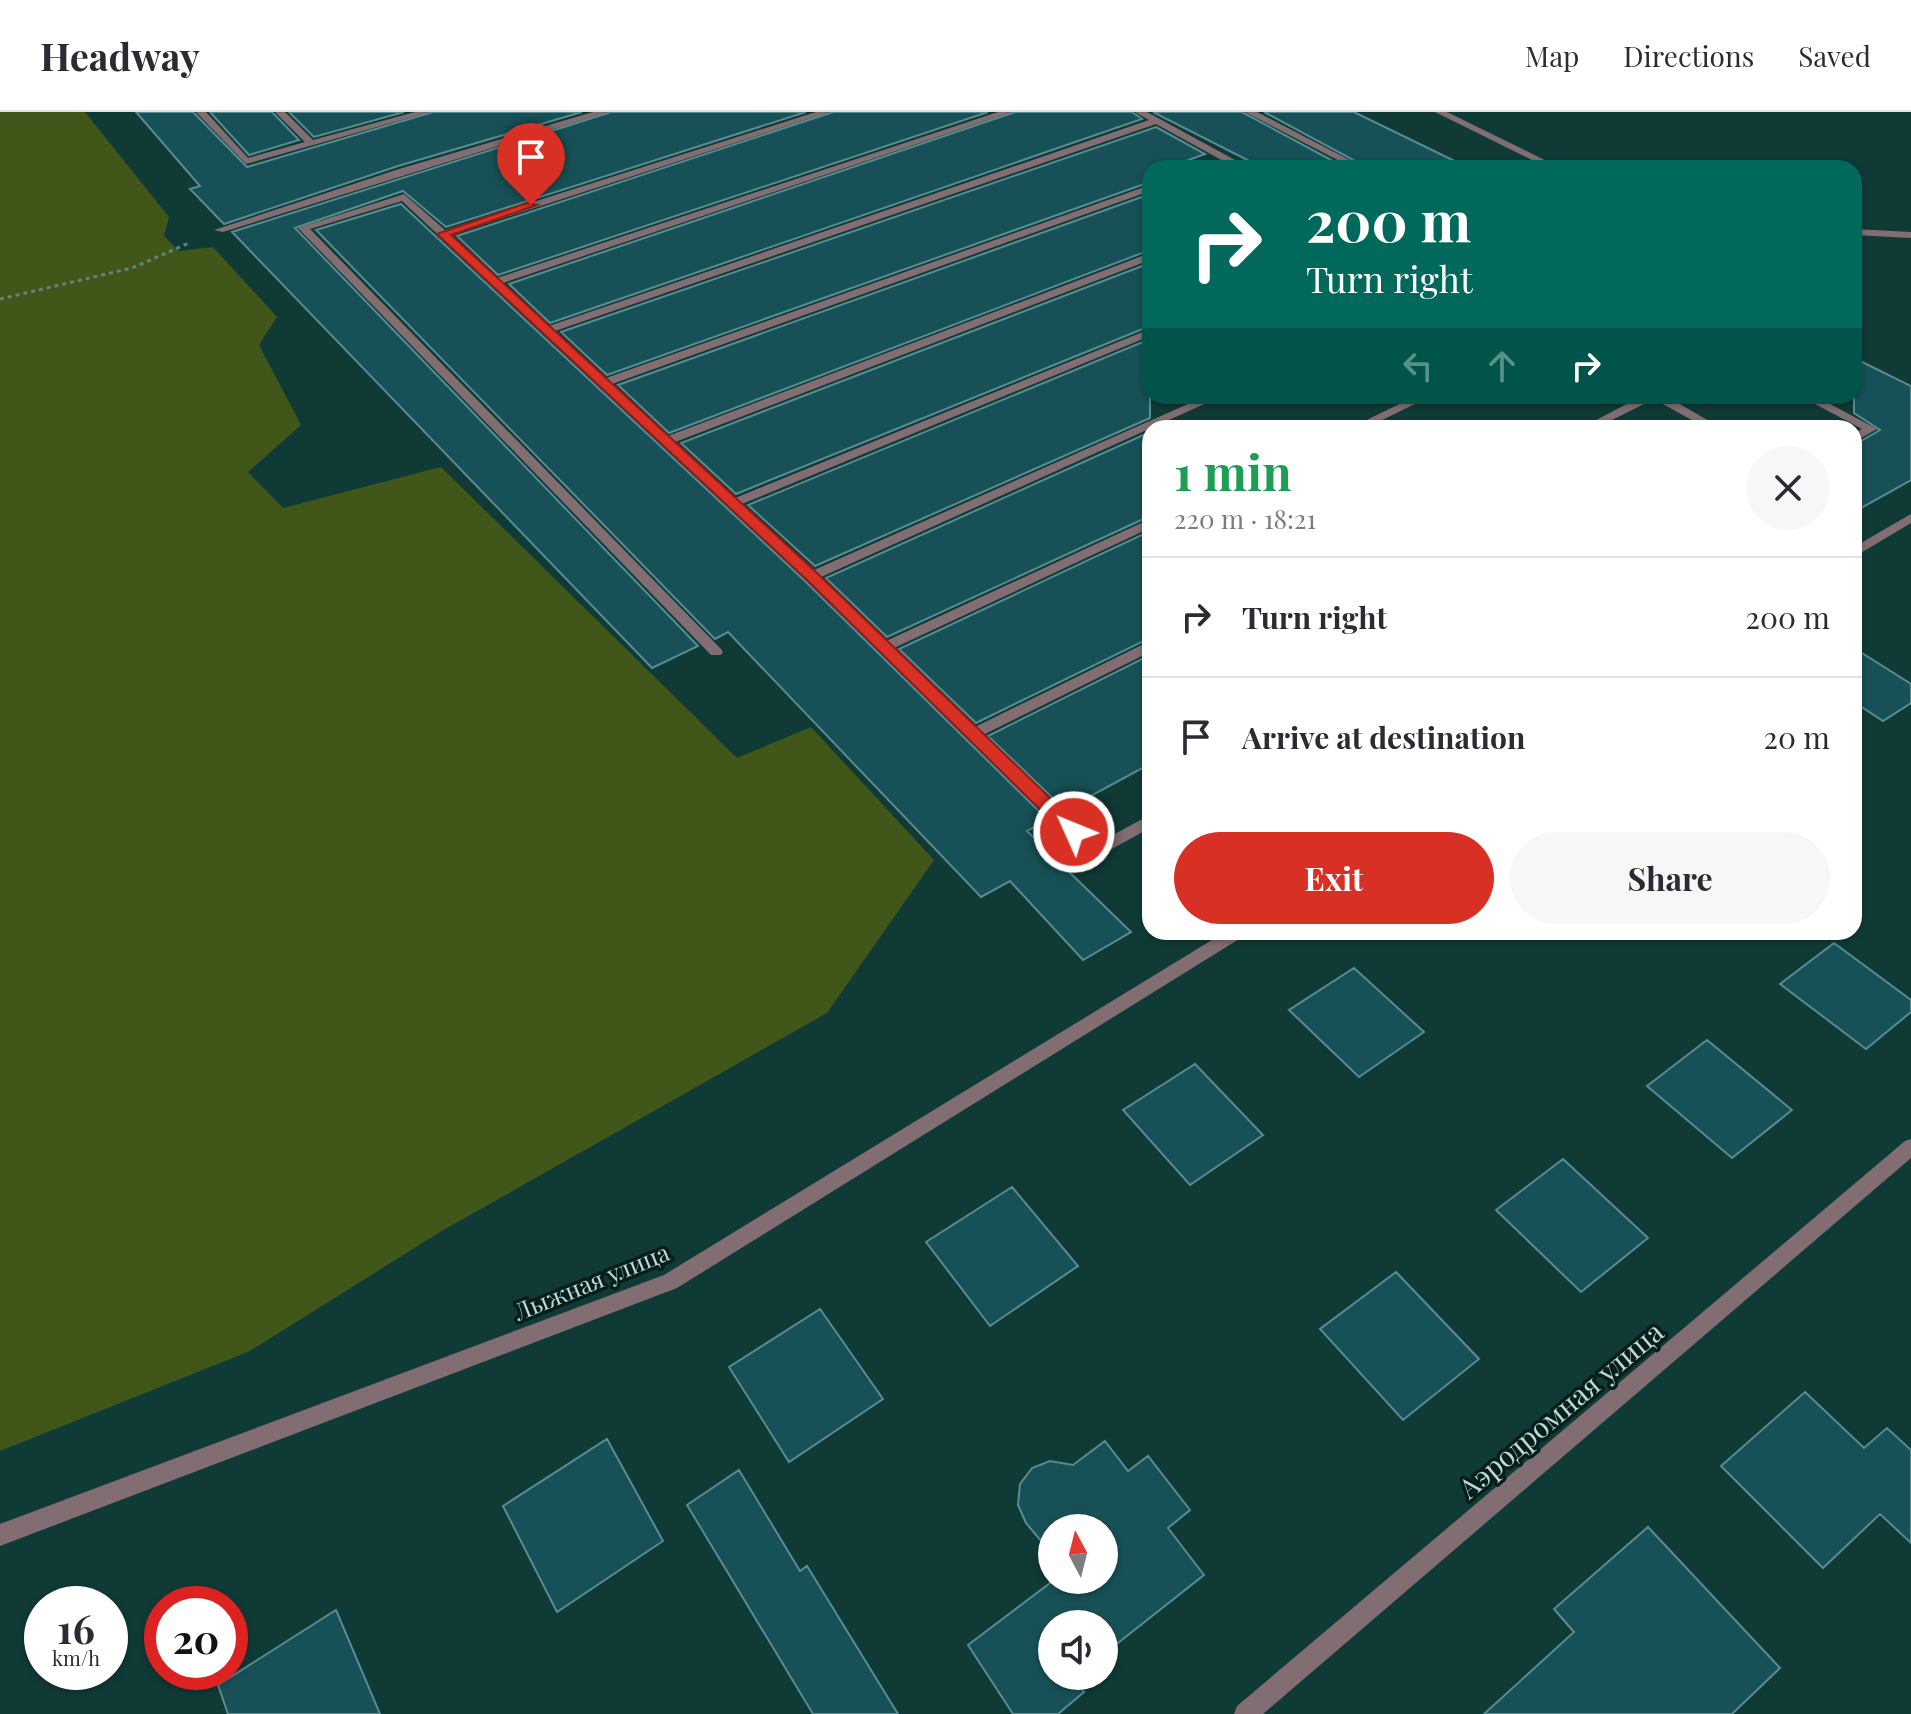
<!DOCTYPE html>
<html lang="en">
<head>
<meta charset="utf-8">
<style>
  body { margin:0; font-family:"Playfair Display",serif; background:#f7f7f7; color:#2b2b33; height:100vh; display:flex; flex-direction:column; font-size:30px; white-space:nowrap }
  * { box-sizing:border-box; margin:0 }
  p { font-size:26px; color:#7c7c81 }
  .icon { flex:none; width:44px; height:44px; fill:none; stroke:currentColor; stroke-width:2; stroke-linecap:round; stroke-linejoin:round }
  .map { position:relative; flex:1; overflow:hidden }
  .sheet { position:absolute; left:1142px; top:308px; width:720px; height:520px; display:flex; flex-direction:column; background:#fff; border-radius:24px; box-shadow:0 2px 6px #0004 }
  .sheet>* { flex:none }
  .guide { position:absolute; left:1142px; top:48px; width:720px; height:244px; border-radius:24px; box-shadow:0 2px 6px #0004; background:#00695c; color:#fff; overflow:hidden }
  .needle { width:52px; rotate:353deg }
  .fabs { position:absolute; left:1038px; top:1402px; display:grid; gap:16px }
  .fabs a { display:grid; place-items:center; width:80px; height:80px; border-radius:50%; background:#fff; box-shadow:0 2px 6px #0004; font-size:40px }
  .speed { position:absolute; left:24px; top:1474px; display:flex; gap:16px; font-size:40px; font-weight:700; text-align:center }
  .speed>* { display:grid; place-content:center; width:104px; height:104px; border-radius:50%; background:#fff; box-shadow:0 2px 6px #0004; line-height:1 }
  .speed small { font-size:20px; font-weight:400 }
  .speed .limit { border:12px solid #d22; background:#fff; color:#111 }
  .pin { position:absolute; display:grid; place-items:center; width:68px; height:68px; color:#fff; margin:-82px -34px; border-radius:50% 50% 50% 0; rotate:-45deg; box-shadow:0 0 8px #0007 }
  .pin .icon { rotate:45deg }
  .me { position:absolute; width:88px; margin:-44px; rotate:314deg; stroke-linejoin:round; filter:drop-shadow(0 0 6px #0008) }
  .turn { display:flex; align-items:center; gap:28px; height:168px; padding:0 32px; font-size:36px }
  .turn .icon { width:104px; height:104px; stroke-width:2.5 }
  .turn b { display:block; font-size:56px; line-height:68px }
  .lanes { display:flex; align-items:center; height:76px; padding:0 32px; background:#0003; justify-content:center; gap:40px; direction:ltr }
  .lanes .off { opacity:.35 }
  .round { display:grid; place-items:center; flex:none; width:84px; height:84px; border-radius:42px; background:#f7f7f7 }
  .head { display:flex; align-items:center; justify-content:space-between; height:136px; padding:0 32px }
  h1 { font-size:48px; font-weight:700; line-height:60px; color:#1e9e55 }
  .action { display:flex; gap:16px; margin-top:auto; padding:16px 32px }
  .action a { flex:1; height:92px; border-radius:48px; background:#d93025; color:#fff; font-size:32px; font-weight:700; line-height:92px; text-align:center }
  .action a+a { background:#f7f7f7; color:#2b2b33 }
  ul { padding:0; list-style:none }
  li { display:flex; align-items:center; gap:24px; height:120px; padding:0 32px; border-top:2px solid #e1e1e2 }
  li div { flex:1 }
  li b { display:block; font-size:30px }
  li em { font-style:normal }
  header { display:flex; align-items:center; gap:48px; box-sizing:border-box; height:112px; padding:0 40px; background:#fff; border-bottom:2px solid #e1e1e2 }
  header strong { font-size:38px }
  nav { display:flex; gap:44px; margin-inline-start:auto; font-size:28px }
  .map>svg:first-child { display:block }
  .green { fill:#415619 }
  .building { fill:#175056; stroke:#568c92; stroke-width:2 }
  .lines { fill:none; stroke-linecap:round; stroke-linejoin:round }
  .path { stroke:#61837f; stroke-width:3; stroke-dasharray:4 4; stroke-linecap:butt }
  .service { fill:#826e72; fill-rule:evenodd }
  .minor { fill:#826e72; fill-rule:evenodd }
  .route { fill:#d93025; stroke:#8d1f18; stroke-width:2 }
  .labels { text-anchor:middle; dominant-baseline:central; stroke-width:7; stroke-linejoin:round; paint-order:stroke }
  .street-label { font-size:24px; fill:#bfd9d5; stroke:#081e1c }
  .near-street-label { font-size:28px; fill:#bfd9d5; stroke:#081e1c }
</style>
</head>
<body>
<header>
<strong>Headway</strong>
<nav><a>Map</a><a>Directions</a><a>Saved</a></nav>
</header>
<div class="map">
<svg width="1911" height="1602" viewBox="0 0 1911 1602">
  <rect width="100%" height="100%" fill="#103a36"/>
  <path class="green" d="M0 0H85L169 105 164 124 179 139 213 135 277 205 259 233 301 313 248 360 283 396 441 355 737 646 811 615 934 748 827 901 440 1120 250 1239 0 1339Z"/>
  <path class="building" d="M136 0H193L247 55 433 0H582L398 54 224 112 190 77 200 74Z
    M210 0H272L299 28 249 43Z
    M289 0H404L314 25Z
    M611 0H806L446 115 403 79 295 116 698 534 652 556 232 120Z
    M833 0H988L498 163 457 124Z
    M1015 0H1132L1142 7 550 211 509 172Z
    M1153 0H1242L1346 56H1263Z
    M1264 0H1354L1469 56H1368Z
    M1156 15 1205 42 1167 56H1150V70L607 263 561 220Z
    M1150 82V138L669 321 618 273Z
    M401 92 805 469 1048 708 1027 719 1131 820 1083 848 1010 769 981 785 728 520 715 527 316 118Z
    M1150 151V214L736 382 681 331Z
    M1150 227V306L815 454 748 393Z
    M1854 246 1911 274V368L1854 400V333L1880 318 1854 301Z
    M1150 320V404L887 525 826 466Z
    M1150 419V526L976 611 899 537Z
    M1854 536 1911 572V591L1883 609 1854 590Z
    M1150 543V652L1065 698 988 624Z
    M1834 831 1911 888V900L1866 937 1780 872Z
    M1354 856 1424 920 1359 965 1289 898Z
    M1707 928 1792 998 1732 1046 1647 974Z
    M1195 952 1263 1023 1190 1073 1123 998Z
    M1563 1047 1648 1126 1581 1180 1496 1098Z
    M1012 1075 1078 1154 990 1214 926 1130Z
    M1396 1160 1479 1247 1403 1308 1320 1217Z
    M820 1197 883 1287 789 1350 729 1255Z
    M1805 1280 1864 1336 1887 1316 1911 1338V1431L1880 1402 1823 1456 1721 1354Z
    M607 1327 663 1429 557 1500 503 1394Z
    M1105 1329 1128 1359 1148 1344 1190 1398 1168 1416 1204 1463 1104 1542V1512H1052V1564H1076L1074 1566 1084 1580 1058 1602H1013L968 1533 1054 1468H1104V1416H1052V1442L1026 1411 1018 1393 1020 1372 1032 1356 1050 1349 1073 1353Z
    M739 1358 800 1459 807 1454 898 1602H813L687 1393Z
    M1648 1415 1780 1556 1732 1602H1484L1574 1520 1554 1497Z
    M336 1498 380 1602H228L218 1573Z"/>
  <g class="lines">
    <path class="path" d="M0 187 132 156 189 131"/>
    <path class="service" d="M196 0H206L248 46 305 30 275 0H285L313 28 415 0H430L246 52Z
      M593 0H608L223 120 214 118 399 57Z
      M816 0H830L451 123 497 166 998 0H1012L503 171 549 214 1149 8 1135 0H1147L1246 54 1248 56H1236L1156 12 555 219 606 266 1150 73V79L612 272 668 324 1150 141V148L675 330 735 386 1150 217V224L742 392 814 458 1206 284H1222L821 465 886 529 1150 407V416L894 536 975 615 1150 529V540L983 623 1096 732 1150 703V716L1099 744H1089L807 467 402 89 310 117 721 537 723 540 721 543H711L298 116 404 82 445 118Z
      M1245 0H1257L1365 56H1353Z
      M1416 284H1431L1366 316H1350Z
      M1642 284H1666L1721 316H1706L1654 287 1596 316H1581Z
      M1800 284H1815L1877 317 1854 330V321L1862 317Z"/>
    <path class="minor" d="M1435 0H1447L1561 56H1548Z
      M1854 117 1911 120V126L1854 123Z
      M1911 402V411L1854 445V435Z
      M1225 820H1246L1244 824 677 1176 0 1434V1412L664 1163Z
      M1911 1027V1046L1263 1602H1234L1237 1594 1905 1029Z"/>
  </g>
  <path class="route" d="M527 91 537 93 451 123 817 461 1080 715 1082 720 1080 725H1068L807 468 437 122Z"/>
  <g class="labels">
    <g class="street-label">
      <text transform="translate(591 1169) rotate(-22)">Лыжная улица</text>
    </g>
    <g class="near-street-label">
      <text transform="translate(1560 1297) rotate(-40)">Аэродромная улица</text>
    </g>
  </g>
</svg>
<div class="fabs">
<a><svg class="needle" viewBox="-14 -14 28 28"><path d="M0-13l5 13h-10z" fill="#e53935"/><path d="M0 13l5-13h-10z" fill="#7c7c81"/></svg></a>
<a><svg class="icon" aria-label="sound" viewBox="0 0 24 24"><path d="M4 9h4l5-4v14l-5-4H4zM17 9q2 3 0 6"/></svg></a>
</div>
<div class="speed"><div>16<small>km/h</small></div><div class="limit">20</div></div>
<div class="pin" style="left:531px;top:93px;background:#d93025"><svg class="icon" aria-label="arrive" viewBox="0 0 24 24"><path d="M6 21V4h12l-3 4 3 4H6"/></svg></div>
<svg class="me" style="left:1074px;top:720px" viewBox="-20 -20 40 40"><circle r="17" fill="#d93025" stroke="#fff" stroke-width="3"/><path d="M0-11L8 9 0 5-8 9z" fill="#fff"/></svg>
<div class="guide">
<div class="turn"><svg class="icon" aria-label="right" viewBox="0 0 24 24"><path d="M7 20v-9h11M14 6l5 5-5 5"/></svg><div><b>200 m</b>Turn right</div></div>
<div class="lanes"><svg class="icon off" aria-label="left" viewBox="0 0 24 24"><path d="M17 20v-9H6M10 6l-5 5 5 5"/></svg><svg class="icon off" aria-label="ahead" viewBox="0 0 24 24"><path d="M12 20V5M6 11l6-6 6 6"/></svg><svg class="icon" aria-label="right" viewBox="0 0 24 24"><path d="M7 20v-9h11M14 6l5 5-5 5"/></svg></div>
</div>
<section class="sheet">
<div class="head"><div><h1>1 min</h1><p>220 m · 18:21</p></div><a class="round"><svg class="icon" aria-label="close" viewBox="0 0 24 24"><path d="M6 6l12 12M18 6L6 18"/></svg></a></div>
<ul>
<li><svg class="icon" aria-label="right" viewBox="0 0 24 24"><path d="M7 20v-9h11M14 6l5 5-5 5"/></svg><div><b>Turn right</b></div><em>200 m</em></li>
<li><svg class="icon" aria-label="arrive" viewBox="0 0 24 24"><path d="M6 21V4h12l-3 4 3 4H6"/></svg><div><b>Arrive at destination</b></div><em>20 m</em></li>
</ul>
<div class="action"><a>Exit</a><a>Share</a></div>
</section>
</div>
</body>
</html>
